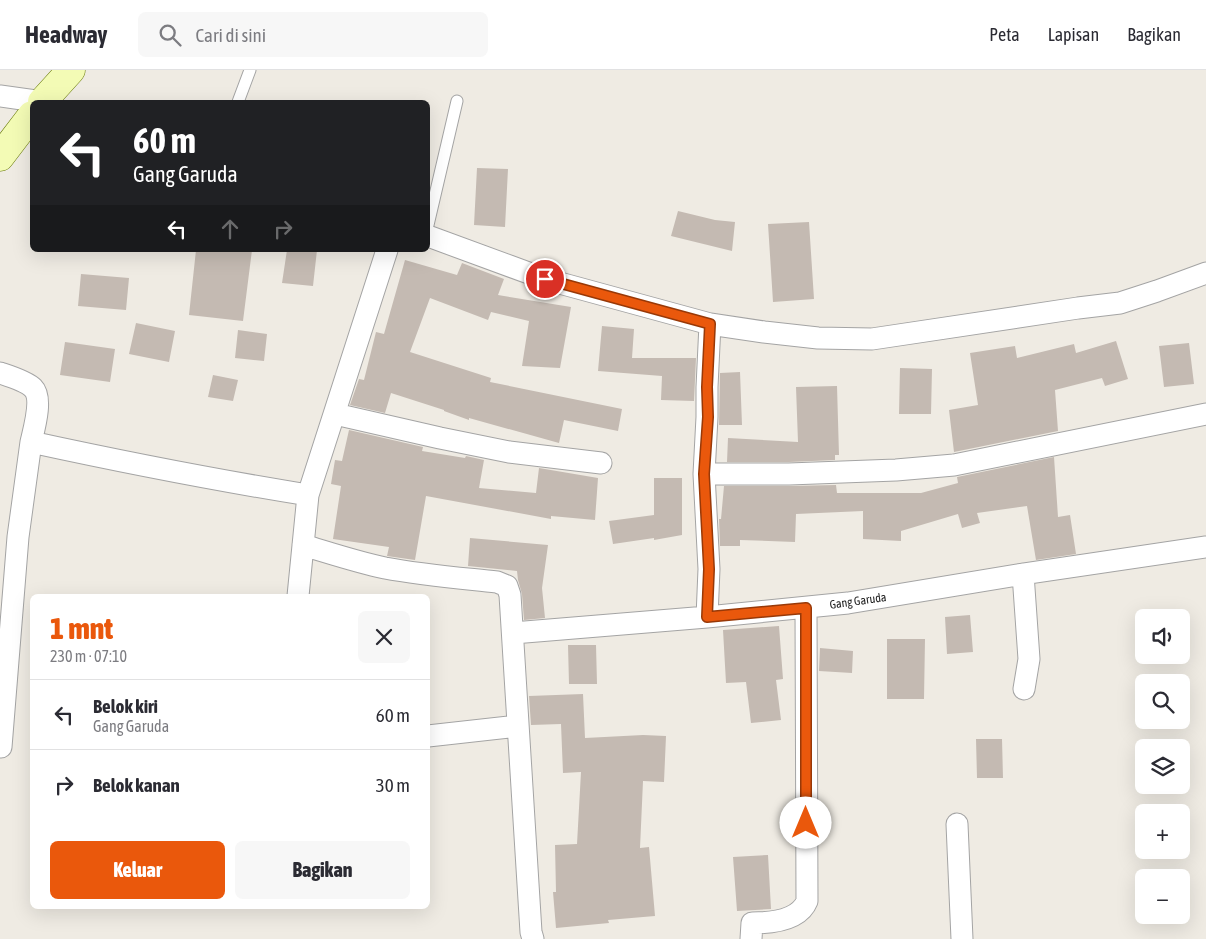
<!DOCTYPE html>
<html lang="id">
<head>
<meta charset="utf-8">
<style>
  body { margin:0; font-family:"Asap Condensed",sans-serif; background:#f7f7f7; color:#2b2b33; height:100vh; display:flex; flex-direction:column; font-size:19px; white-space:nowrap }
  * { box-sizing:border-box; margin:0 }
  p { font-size:16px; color:#7c7c81 }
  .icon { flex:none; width:28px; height:28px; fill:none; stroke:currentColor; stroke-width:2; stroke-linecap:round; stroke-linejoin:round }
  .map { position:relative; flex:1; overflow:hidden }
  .details { position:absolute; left:30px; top:524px; width:400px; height:315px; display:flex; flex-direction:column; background:#fff; border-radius:8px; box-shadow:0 5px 20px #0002 }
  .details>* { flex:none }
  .guide { position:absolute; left:30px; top:30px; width:400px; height:152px; border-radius:8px; box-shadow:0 5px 20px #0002; background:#202124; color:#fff; overflow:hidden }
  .tools { position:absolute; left:1135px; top:539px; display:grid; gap:10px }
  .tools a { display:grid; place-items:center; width:55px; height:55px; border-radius:8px; background:#fff; box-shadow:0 5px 20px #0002; font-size:25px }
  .pin { position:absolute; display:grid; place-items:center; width:42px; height:42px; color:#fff; margin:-21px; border:2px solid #fff; border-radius:50%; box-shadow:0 1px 5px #0007 }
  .me { position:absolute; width:55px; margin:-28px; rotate:0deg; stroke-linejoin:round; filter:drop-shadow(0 0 4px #0008) }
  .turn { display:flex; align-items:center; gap:18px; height:105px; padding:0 20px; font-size:22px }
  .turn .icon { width:65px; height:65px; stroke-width:2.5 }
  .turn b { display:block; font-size:35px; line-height:42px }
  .lanes { display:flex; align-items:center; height:48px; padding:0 20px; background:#0003; justify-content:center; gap:25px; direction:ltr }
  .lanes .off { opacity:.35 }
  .round { display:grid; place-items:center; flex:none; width:52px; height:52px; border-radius:8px; background:#f7f7f7 }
  .overview { display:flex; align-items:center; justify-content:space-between; height:85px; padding:0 20px }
  h1 { font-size:30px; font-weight:800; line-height:38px; color:#ea580c }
  .action { display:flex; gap:10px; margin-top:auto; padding:10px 20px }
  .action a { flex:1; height:58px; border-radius:8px; background:#ea580c; color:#fff; font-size:20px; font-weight:800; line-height:58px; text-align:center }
  .action a+a { background:#f7f7f7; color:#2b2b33 }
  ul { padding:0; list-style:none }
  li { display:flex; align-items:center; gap:15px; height:70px; padding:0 20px; border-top:1px solid #e1e1e2 }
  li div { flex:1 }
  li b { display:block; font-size:19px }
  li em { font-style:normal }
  header { display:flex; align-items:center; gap:30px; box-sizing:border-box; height:70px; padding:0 25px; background:#fff; border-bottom:1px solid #e1e1e2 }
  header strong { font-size:24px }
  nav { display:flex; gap:28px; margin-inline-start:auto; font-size:18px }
  .search { width:350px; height:45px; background:#f7f7f7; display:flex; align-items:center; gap:12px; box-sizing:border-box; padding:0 18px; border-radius:8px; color:#7c7c81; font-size:19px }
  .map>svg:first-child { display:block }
  .building { fill:#c4bab2 }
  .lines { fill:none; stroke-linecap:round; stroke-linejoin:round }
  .service-casing { stroke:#a4a4a4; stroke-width:13 }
  .minor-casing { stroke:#a4a4a4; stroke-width:23 }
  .secondary-casing { stroke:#647603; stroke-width:29 }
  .service { stroke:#fff; stroke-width:11 }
  .minor { stroke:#fff; stroke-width:21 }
  .secondary { stroke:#f3fbb5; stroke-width:28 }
  .route-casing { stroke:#983908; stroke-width:12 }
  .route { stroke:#ea580c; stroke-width:9 }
  .labels { text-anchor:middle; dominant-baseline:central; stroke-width:4; stroke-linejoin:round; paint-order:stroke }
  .street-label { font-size:12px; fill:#1d1d1d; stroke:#fff }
</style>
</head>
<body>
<header>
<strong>Headway</strong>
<div class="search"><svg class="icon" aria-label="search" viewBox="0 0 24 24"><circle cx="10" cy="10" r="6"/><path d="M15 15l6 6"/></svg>Cari di sini</div>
<nav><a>Peta</a><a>Lapisan</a><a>Bagikan</a></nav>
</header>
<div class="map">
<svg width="1206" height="869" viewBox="0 0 1206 869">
  <rect width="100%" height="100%" fill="#efebe3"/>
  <path class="building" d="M477 98 508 99 505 157 474 155Z
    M678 141 715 150 735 152 732 181 671 166Z
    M809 152 814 229 773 232 768 154Z
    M196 180H252L243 251 189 245Z
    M287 180H317L313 216 282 213Z
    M405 190 457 205 462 193 504 209 498 225 571 237 560 298 522 296 529 251 491 242 488 250 430 228 410 282 491 308 490 312 622 339 618 361 564 350 559 373 469 348V350L444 341V340L391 323 385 343 350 335 359 309 364 310 376 262 384 264Z
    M81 204 129 208 126 240 78 236Z
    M136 253 175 261 169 292 129 284Z
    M602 256 634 259 632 288H696L694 331 661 330 662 306 598 301Z
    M238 260 267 264 264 291 235 288Z
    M1116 271 1128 309 1105 316 1102 308 1055 320 1058 361 954 382 949 340 978 335 970 283 1015 276 1017 288 1074 274 1076 283Z
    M65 272 115 279 110 312 60 305Z
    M1189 273 1194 314 1164 317 1159 276Z
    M900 298 932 299 931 344H899Z
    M740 302 742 355H719L720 303Z
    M213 305 238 310 233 331 208 327Z
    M837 316 839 385H835V390L789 392H727L728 368 798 372 796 317Z
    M349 360 423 377 422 381 465 388 466 386 484 390 479 418 536 423 539 398 598 408 595 450 551 446V449L426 426 415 490 387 486 389 477 333 469 341 416 331 414 335 390 342 391Z
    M1054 387 1058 447 1070 445 1076 484 1036 490 1027 436 977 443 980 453 962 458 958 444 901 461V471L863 469V441L796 444 795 472 740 470V476H720L719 449H721L724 416H789L836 415 837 423H921L958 413 957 407Z
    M654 408H682V465L654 470V468L613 474 609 451 654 445Z
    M470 468 548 475 542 518 545 548 524 550 522 524 518 510 517 501 468 496Z
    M970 545 973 582 947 584 945 547Z
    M779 556 783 609 776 610 781 650 751 653 746 612 726 613 723 560Z
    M887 569H925L924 629H887Z
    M568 575H596L597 614H569Z
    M820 578 853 581 852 603 819 601Z
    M583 624 585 668 643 665 666 666 664 712 643 711 640 778 649 777 655 846 608 850 609 853 556 858 553 822H556L555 775 577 774 581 702 563 703 561 654 531 655 529 626Z
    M976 669H1002L1003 708H977Z
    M768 785 771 839 737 841 733 787Z"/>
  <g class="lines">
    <g class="service-casing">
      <path id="service" d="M238 32 250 0
        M428 155 457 31"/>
    </g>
    <g class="minor-casing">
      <path id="minor" d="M0 26 43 32
        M428 166 545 209 710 254 764 262 818 268 872 269 1078 238 1120 233 1157 221 1206 203
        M0 303C9 306 26 311 33 318 43 328 34 359 31 372 123 392 215 410 308 425L387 180
        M335 344 440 368 509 382 601 393
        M704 404H789L896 400 954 395 1206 344
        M303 475C330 483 357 492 385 498 422 505 460 508 497 512L507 516 510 525 531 862 533 869
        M1023 504 1029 589 1024 619
        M298 526 308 425
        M707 547 709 499 704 404 707 347V317L710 254
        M513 563 707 547 848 533 1023 504 1206 477
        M428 666 518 656
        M1 677 18 467 31 372
        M957 754 962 869
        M751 869 752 853C770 853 799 851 807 831L806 538"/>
    </g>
    <g class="secondary-casing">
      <path id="secondary" d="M42 32 71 0
        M0 87 32 45"/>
    </g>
    <use href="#service" class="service"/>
    <use href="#minor" class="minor"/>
    <use href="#secondary" class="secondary"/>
  </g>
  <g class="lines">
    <g class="route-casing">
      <path id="route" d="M545 209 710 254 707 317 708 347 704 404 709 499 707 547 806 538V753"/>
    </g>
    <use href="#route" class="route"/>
  </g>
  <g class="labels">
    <g class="street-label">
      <text transform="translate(858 531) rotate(-8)">Gang Garuda</text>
    </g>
  </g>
</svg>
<div class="tools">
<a><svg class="icon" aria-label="sound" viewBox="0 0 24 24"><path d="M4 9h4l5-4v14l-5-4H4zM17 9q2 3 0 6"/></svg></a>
<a><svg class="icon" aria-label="search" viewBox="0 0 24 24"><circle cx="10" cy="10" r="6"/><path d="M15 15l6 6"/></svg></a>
<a><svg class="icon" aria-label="layers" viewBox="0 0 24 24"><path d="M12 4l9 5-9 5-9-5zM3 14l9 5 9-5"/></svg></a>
<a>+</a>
<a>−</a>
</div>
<div class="pin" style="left:545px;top:209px;background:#d93025"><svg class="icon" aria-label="arrive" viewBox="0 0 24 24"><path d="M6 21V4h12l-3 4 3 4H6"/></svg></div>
<svg class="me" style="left:806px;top:753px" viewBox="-20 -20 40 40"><circle r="19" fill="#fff"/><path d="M0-13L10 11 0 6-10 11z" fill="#ea580c"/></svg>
<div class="guide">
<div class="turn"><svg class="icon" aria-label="left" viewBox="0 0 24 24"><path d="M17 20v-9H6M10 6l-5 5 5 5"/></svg><div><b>60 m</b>Gang Garuda</div></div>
<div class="lanes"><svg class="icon" aria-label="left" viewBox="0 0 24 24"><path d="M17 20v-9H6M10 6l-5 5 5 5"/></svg><svg class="icon off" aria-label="ahead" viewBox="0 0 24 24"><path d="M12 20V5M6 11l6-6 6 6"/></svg><svg class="icon off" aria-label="right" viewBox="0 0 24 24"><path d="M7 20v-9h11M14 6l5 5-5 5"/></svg></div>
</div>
<section class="details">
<div class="overview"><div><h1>1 mnt</h1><p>230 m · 07:10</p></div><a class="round"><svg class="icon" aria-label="close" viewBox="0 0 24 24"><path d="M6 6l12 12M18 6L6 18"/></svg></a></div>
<ul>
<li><svg class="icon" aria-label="left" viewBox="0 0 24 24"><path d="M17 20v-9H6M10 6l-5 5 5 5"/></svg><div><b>Belok kiri</b><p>Gang Garuda</p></div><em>60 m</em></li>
<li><svg class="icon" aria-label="right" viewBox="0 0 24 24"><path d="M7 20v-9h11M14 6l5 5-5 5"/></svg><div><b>Belok kanan</b></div><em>30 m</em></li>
</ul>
<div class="action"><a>Keluar</a><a>Bagikan</a></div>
</section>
</div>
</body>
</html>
